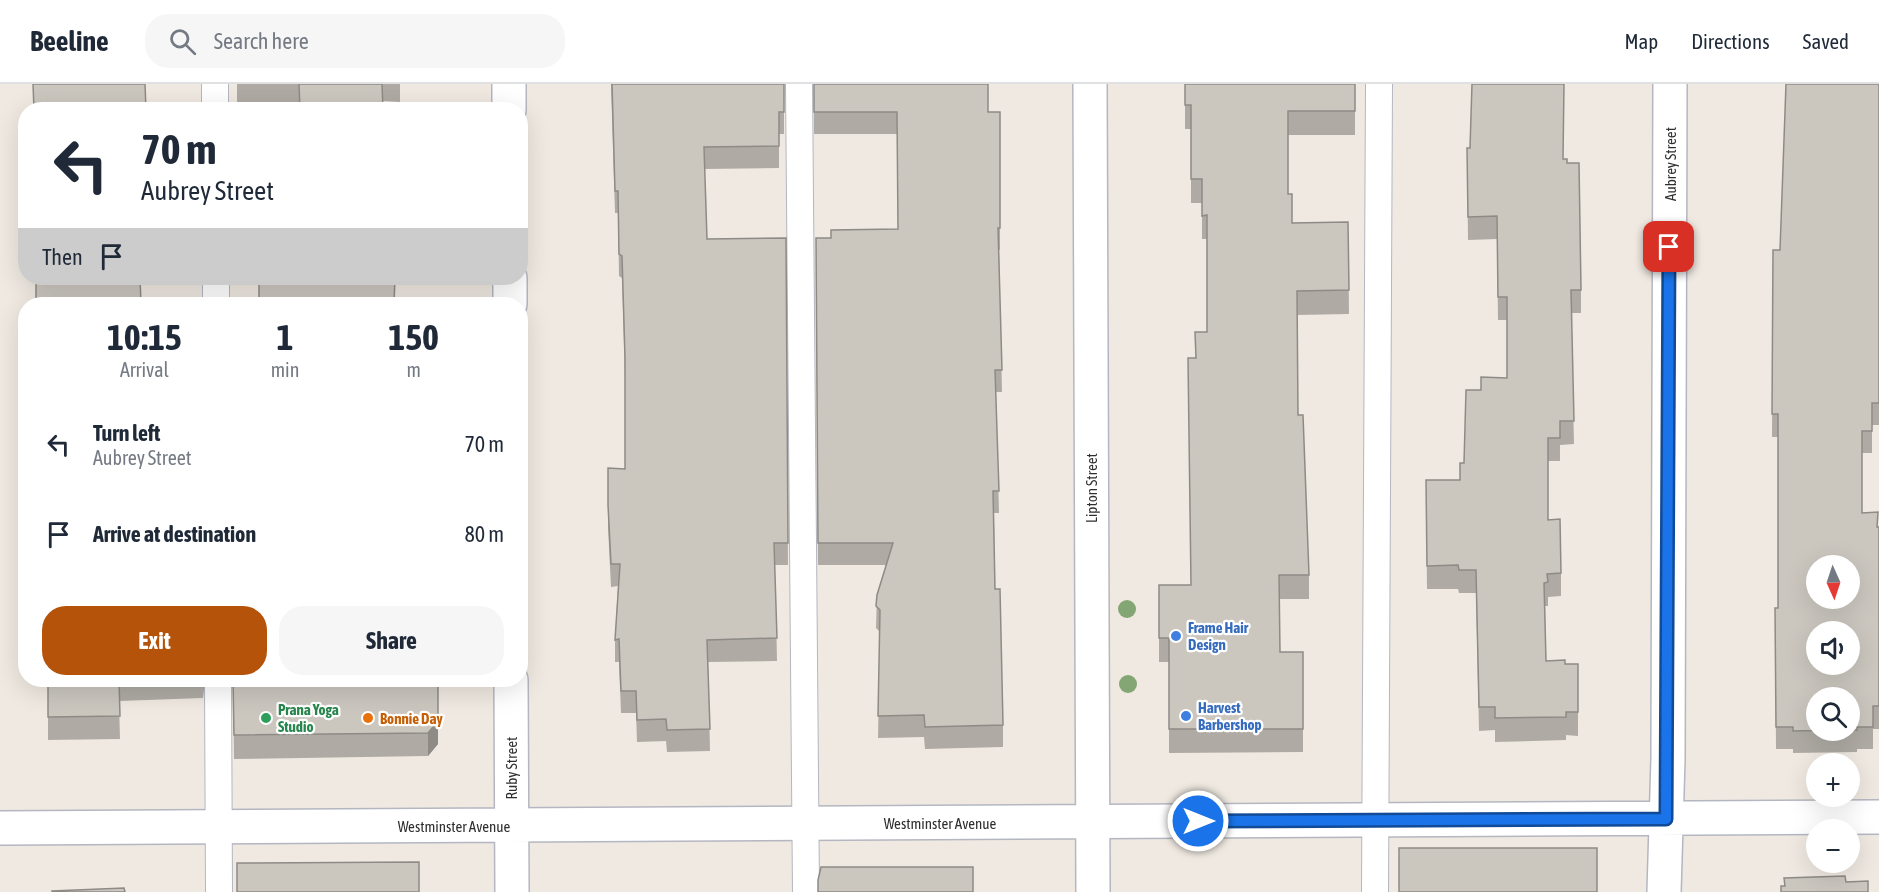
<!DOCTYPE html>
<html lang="en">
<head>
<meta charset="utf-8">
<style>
  body { margin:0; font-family:"Asap Condensed",sans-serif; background:#f6f6f7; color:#1f2937; height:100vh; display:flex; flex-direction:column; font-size:22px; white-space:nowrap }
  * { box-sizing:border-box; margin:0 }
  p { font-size:20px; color:#747a83 }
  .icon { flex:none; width:33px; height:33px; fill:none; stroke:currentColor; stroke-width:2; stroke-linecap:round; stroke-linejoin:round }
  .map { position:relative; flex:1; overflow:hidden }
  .sheet { position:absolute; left:18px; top:213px; width:510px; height:390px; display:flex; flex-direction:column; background:#fff; border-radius:24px; box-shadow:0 6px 24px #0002 }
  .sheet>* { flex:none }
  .hud { position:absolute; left:18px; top:18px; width:510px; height:183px; border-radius:24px; box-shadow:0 6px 24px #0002; background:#fff; color:#1f2937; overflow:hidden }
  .needle { width:39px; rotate:177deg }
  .controls { position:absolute; left:1806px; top:471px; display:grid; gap:12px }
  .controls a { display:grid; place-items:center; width:54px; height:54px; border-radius:50%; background:#fff; box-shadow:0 6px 24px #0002; font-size:30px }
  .pin { position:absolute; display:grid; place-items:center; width:51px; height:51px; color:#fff; margin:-26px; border-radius:12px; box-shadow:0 3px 9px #0006 }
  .me { position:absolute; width:66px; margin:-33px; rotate:90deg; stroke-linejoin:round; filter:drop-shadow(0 0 4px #0008) }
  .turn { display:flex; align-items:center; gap:21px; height:126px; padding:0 24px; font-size:27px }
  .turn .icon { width:78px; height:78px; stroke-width:2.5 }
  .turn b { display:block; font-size:42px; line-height:51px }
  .then { display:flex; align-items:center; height:57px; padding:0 24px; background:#0003; gap:12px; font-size:22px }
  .eta { display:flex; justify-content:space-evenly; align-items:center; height:102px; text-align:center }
  .eta b { font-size:36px; font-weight:700; line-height:42px }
  .primary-button { display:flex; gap:12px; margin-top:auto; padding:12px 24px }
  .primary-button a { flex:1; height:69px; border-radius:24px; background:#b45309; color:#fff; font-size:24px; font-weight:700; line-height:69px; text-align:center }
  .primary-button a+a { background:#f6f6f7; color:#1f2937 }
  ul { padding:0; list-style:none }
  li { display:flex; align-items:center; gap:18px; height:90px; padding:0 24px }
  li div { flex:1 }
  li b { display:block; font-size:22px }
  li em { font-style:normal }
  header { display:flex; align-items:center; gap:36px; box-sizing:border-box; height:84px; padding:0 30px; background:#fff; border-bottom:2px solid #e0e1e3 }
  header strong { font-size:28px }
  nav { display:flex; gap:33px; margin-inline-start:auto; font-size:21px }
  .search { width:420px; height:54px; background:#f6f6f7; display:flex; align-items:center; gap:15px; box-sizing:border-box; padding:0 21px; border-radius:24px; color:#747a83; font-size:22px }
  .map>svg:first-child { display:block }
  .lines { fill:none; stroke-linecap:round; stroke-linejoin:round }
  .lane-casing { stroke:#b4b7c1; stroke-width:28 }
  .street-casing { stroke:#b4b7c1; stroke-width:36 }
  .lane { stroke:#fff; stroke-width:26 }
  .street { stroke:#fff; stroke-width:33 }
  .tree { fill:#84a574 }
  .wall { fill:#afaba4 }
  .shaded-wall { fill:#8e8b86 }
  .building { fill:#cbc7bf; stroke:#8e8b86; stroke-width:1.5; fill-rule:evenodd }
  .route-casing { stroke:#114b97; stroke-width:15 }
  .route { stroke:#1a73e8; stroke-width:10 }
  .shop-dot { fill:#3f7fe0; stroke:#fff; stroke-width:2 }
  .leisure-dot { fill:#2e9e5b; stroke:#fff; stroke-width:2 }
  .food-dot { fill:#e8710a; stroke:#fff; stroke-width:2 }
  .labels { text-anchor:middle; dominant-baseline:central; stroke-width:4.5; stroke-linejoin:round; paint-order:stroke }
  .street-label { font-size:15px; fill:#2e2e2e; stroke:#fff }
  .shop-label { font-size:15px; font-weight:bold; fill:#366cbe; stroke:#fff; text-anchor:start }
  .leisure-label { font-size:15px; font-weight:bold; fill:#27864d; stroke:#fff; text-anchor:start }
  .food-label { font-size:15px; font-weight:bold; fill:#c56008; stroke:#fff; text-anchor:start }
</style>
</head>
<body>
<header>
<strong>Beeline</strong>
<div class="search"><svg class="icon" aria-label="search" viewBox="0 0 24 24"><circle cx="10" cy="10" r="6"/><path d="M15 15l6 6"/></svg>Search here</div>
<nav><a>Map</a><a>Directions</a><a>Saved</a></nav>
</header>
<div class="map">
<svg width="1879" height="808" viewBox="0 0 1879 808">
  <rect width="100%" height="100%" fill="#efe9e1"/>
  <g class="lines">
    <g class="lane-casing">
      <path id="lane" d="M215 0V26
        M799 0 806 808
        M216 194V220
        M218 596 219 808
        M1375 808 1379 0"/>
    </g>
    <g class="street-casing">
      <path id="street" d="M509 0V26
        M1090 0 1093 808
        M510 194V220
        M511 596 512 808
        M0 744 1879 733
        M1664 808 1668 675 1670 0"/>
    </g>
    <use href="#lane" class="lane"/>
    <use href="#street" class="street"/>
  </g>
  <g class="tree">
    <circle cx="1127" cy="525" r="9"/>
    <circle cx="1128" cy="600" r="9"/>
  </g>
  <path class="wall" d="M237 0H400V18L383 17 299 20H237Z
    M611 0H784V50H779V84L704 85 707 155 786 154 788 481H775L777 577 708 578 710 667 667 668 666 657 637 658 636 629H621L619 578H615V556L618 502 611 503 608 443V384L625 385V296L622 194 619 192 618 129H615Z
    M814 0 988 28H1000V166H999L1002 308H996L999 429H994L995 505 1003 641V663L925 665 924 653 878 654 880 548 876 544 877 511 886 481H818L816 154H831L898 145 897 50H814Z
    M1185 0H1355V51H1288V110L1292 139 1348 138 1349 230 1297 231 1298 331 1309 491V515H1279L1280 568H1303V668L1169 669V578H1159V501H1191L1195 274 1207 248V155H1202V119H1191V45H1185Z
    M1879 0V341H1872V369H1862V429L1878 443H1879V645H1873V665H1857V668L1793 669V665H1776L1775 524H1778V353H1772L1773 166H1780Z
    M1467 64 1563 75 1581 206V229H1571L1574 360 1560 361V377H1548V436L1561 489V512L1548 513V522H1545L1546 577 1565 580H1578V652L1566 651V656L1495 658V646L1479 647 1476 509H1459L1458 505H1427L1426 396H1460L1481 306 1507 294V236H1498L1497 155 1468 156Z
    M48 596H204L203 614 119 617 120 655 48 656Z
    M233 596H438V660L428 672 234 675Z"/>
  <path class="shaded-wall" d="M203 596H204L203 614Z
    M438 637V660L428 672V649Z"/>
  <path class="building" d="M33 0H145L146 26H34Z
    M299 0H382L383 26H300Z
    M612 0H784V28H779V62L704 63 707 155 786 154 788 459H774L777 554 707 556 710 645 667 646 666 635 637 636 636 607H621L619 555 615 556 620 480H611L608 421V384L625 385V274L622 172 619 170 618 107H615Z
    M814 0H988V28H1000V144H998L1002 286H995L999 407H993L995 505H1000L1003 641 925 643 924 631 878 632 880 526 876 522 877 511 893 459H818L816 154H831V146L898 145 897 28H814Z
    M1185 0H1355V27H1288V110H1292V139L1348 138 1349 206 1297 207 1298 331H1303L1309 491H1279L1280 568H1303V645H1169V554H1159V501H1191L1188 274H1196L1195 248H1207V131L1202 132V95H1191V21H1185Z
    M1472 0H1564L1563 75H1567V79H1579L1581 206H1571L1574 337H1560V354H1548V436L1560 435 1561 489 1547 490 1548 498 1544 499 1546 577 1565 576V580H1578V628H1566V633L1495 634V623H1479L1476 486H1459L1458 481 1427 482 1426 396H1460V379H1464L1466 306H1481V293L1507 294V213H1498L1497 132 1468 133 1467 64H1470Z
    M1786 0H1879V319H1872V347H1862V429L1878 428 1877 443H1879V622H1873V643H1857V646H1850V614H1816V646H1831L1793 647V643H1776L1775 524H1778V330H1772L1773 166H1780ZM1816 482H1850V514H1816ZM1816 548H1850V580H1816Z
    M36 194H140L141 220H36Z
    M259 194H395L394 220H259Z
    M48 596H119L120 632 48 633Z
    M233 596H438V637L428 649 234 651Z
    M1399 764H1597V808H1399Z
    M419 778V808H237V779Z
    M821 783H973V808H818V796Z
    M1845 792 1846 798 1868 797V808H1781V802H1785L1784 794Z
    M124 804 125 808H52V807Z"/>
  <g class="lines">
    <g class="route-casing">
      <path id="route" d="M1198 737 1666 735 1669 163"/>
    </g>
    <use href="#route" class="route"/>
  </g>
  <g class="shop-dot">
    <circle cx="1176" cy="552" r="6"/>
    <circle cx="1186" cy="632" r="6"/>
  </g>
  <circle class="leisure-dot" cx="266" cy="634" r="6"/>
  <circle class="food-dot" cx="368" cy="634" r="6"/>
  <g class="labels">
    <g class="street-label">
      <text transform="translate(1670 80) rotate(-90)">Aubrey Street</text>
      <text transform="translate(1091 404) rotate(-90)">Lipton Street</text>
      <text transform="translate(511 684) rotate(-90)">Ruby Street</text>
      <text x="940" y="739">Westminster Avenue</text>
      <text x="454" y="742">Westminster Avenue</text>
    </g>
    <g class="shop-label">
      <text x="1188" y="543">Frame Hair<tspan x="1188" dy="17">Design</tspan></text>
      <text x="1198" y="623">Harvest<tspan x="1198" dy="17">Barbershop</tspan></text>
    </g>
    <g class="leisure-label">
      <text x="278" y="625">Prana Yoga<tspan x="278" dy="17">Studio</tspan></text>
    </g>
    <g class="food-label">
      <text x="380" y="634">Bonnie Day</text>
    </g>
  </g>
</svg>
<div class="controls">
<a><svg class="needle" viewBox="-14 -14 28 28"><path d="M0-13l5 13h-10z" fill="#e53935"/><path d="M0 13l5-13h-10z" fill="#747a83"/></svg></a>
<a><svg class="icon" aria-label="sound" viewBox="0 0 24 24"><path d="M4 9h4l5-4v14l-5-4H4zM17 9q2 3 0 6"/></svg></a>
<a><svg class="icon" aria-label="search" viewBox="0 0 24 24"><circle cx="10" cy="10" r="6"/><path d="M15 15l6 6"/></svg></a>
<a>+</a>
<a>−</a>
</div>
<div class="pin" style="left:1669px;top:163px;background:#d93025"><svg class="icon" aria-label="arrive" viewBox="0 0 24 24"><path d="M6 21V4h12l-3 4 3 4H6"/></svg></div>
<svg class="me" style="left:1198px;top:737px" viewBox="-20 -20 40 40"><circle r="17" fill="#1a73e8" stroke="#fff" stroke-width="3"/><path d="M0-11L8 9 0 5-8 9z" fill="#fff"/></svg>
<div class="hud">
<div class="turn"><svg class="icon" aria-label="left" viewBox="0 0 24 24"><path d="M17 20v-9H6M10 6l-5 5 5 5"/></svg><div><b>70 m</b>Aubrey Street</div></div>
<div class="then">Then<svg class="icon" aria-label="arrive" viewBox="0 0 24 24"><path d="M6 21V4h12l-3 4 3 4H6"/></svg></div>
</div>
<section class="sheet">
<div class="eta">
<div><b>10:15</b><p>Arrival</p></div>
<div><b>1</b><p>min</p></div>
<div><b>150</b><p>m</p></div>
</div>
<ul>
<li><svg class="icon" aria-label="left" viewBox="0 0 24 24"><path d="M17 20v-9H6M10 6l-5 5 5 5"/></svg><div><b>Turn left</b><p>Aubrey Street</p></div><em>70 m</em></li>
<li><svg class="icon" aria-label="arrive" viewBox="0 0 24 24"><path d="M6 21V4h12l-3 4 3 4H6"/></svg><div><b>Arrive at destination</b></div><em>80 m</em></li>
</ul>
<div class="primary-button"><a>Exit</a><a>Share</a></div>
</section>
</div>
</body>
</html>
